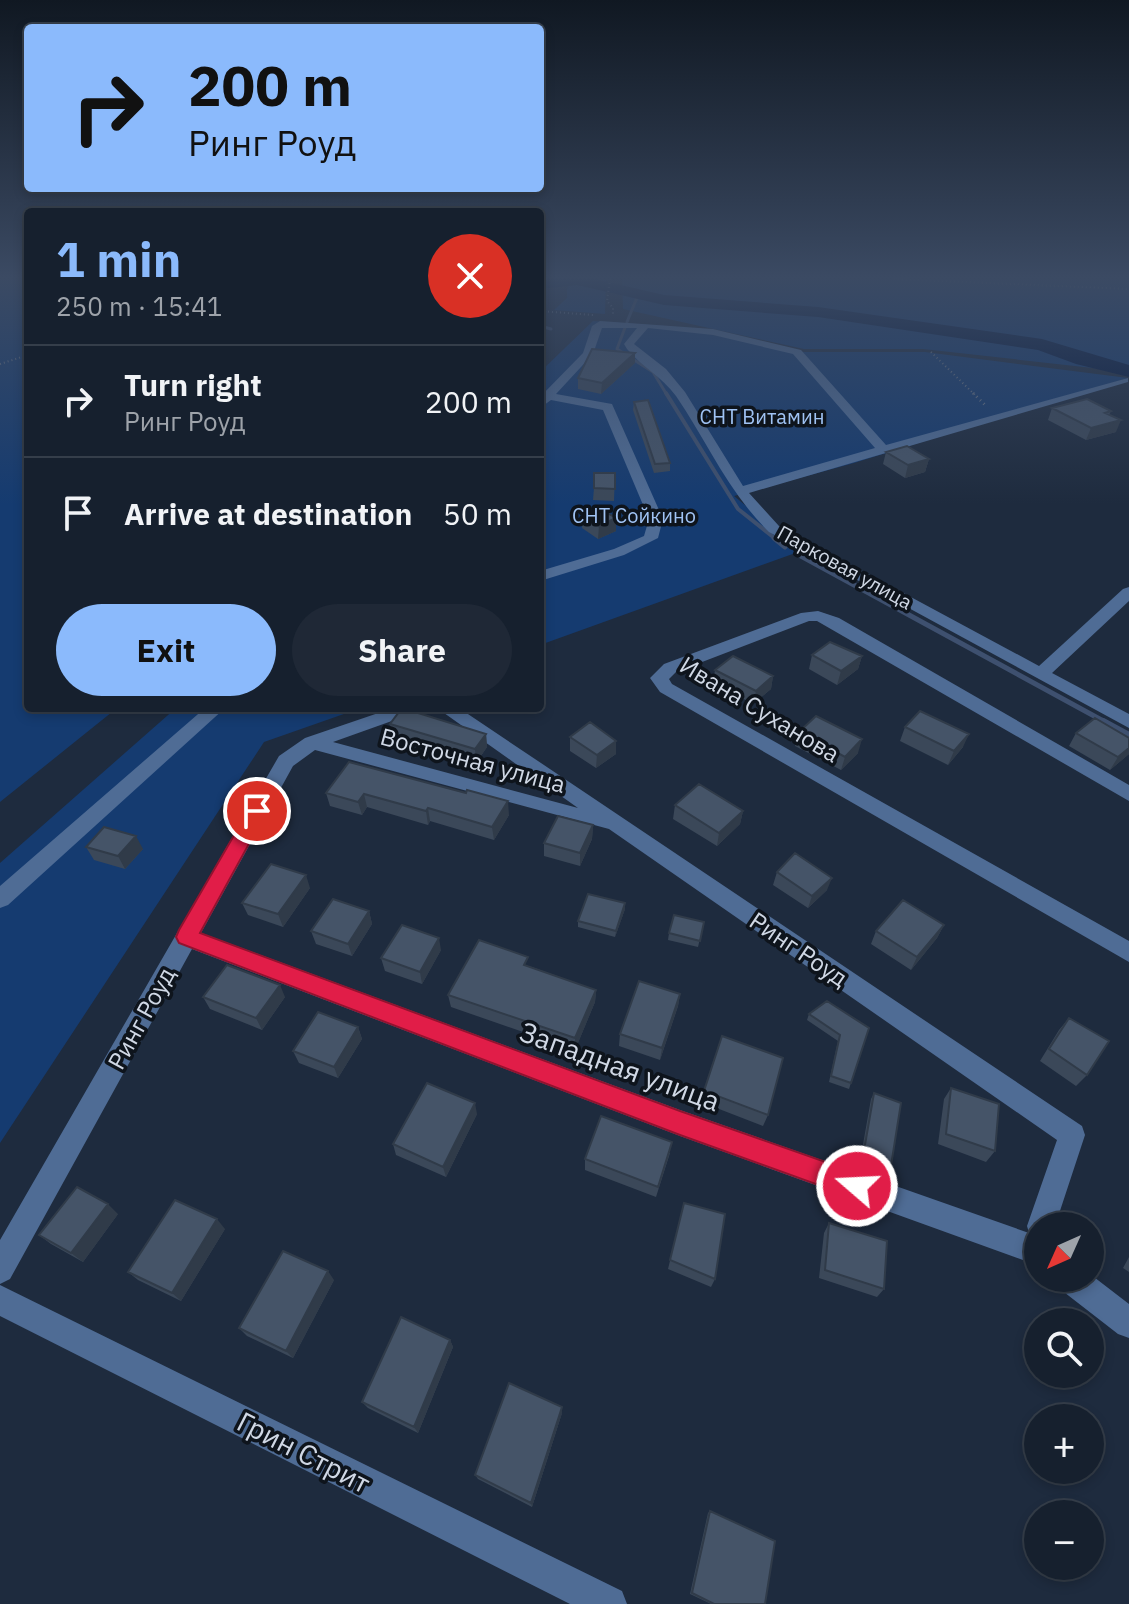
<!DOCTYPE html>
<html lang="en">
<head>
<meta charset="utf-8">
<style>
  body { margin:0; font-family:"IBM Plex Sans",sans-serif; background:#1f2836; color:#f1f3f6; height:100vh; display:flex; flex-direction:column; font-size:30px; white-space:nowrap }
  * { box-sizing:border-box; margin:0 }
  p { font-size:26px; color:#9ea3aa }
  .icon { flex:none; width:44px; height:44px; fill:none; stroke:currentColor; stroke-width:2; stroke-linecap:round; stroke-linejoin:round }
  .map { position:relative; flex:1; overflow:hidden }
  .details { position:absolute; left:24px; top:208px; width:520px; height:504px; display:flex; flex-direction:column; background:#16202e; border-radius:8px; box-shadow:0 4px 12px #0003,0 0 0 2px #353e4a }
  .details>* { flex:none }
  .guide { position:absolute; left:24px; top:24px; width:520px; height:168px; border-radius:8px; box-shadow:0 4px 12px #0003,0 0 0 2px #353e4a; background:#8bbafc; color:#111; overflow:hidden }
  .needle { width:52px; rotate:225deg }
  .buttons { position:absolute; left:1024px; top:1212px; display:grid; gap:16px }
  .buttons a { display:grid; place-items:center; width:80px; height:80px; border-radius:50%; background:#16202e; box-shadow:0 4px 12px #0003,0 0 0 2px #353e4a; font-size:40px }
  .pin { position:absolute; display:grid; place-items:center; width:68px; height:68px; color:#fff; margin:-34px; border:4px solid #fff; border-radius:50%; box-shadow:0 2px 8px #0007 }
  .me { position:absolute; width:88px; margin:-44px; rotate:289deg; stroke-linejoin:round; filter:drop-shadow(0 0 6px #0008) }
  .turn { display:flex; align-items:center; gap:28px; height:168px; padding:0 32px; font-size:36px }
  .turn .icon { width:104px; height:104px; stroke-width:2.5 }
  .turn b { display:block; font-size:56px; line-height:68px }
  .round { display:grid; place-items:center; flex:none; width:84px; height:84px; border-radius:42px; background:#1f2836 }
  .overview { display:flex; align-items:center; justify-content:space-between; height:136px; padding:0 32px }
  h1 { font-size:48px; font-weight:800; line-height:60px; color:#8bbafc }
  .cta { display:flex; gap:16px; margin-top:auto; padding:16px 32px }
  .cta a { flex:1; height:92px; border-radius:48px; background:#8bbafc; color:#111; font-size:32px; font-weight:800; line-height:92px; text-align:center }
  .cta a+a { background:#1f2836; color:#f1f3f6 }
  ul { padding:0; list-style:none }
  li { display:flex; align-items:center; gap:24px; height:112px; padding:0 32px; border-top:2px solid #353e4a }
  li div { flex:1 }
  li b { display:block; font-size:30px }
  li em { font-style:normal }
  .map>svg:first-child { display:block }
  .green { fill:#153b70 }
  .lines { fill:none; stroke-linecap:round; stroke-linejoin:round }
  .stream-far3 { stroke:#3e506f; stroke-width:3 }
  .stream-far2 { stroke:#3e506f; stroke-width:4 }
  .stream-far1 { stroke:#3e506f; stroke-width:5 }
  .stream { stroke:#3e506f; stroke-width:6 }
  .river { fill:#00153c; fill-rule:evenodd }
  .path-far1 { stroke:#6d7888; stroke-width:2; stroke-dasharray:1 3; stroke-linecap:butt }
  .path { stroke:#6d7888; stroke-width:3; stroke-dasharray:1 4; stroke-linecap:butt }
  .minor { fill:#4f6c95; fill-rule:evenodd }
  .wall { fill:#3b4859 }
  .shaded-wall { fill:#303b49 }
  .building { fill:#455468; stroke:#303b49; stroke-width:2 }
  .route { fill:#e11d48; stroke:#92132f; stroke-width:2 }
  .labels { text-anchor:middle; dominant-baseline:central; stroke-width:7; stroke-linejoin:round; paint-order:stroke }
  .far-park-label { font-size:20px; fill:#a0c3f4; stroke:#0e141c }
  .far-street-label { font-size:20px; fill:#d0d8e5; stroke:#0e141c }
  .street-label { font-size:24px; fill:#d0d8e5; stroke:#0e141c }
  .near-street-label { font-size:28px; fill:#d0d8e5; stroke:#0e141c }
</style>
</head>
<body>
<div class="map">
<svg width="1129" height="1604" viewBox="0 0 1129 1604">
  <rect width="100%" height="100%" fill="#1e2b3e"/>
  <path class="green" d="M0 279H28V708H117L0 802Z
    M572 279H606L605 314 554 310 567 298V289Z
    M622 279H1129V372L923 349H804L623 309Z
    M593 321 665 326 804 352H925L1128 378 854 463 734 496 801 551 540 645V372Z
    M176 708H361L264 742 0 1143V863Z"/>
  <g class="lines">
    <path class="stream-far3" d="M627 322 638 295
      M626 325 617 349 653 372 667 395
      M540 326 551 329"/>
    <path class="stream-far2" d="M666 393 738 509 777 540"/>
    <path class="stream-far1" d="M774 538 785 547
      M799 555 1107 723"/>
    <path class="stream" d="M1103 721 1129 735"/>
    <path class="river" d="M540 279H595L664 295 818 307 1042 339 1129 365V377L1076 364 1038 350 818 317 664 305 577 285 540 289Z"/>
    <path class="path-far1" d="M610 279 607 301 613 308V314
      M894 279 1129 289
      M540 311 593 315
      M931 352 975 395
      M0 364 28 355"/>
    <path class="path" d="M973 393 987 407"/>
    <path class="minor" d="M600 321 713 329 801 350 886 445 1128 378V382L749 493 779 526 1039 666 1123 589 1129 587V601L1052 673 1129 714V728L769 532C728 492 708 443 676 396 661 376 642 367 627 349L624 344 637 328H602L593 354 556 394 612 404 663 519 658 538 624 555 540 581V571L614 549 644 536 649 519 603 410 551 400 540 408V397L583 353 592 326ZM648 328 713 335 793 354 875 448 743 486 685 392 666 369 634 344Z
      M818 611 839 618 1129 785V801L817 621H809L676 672 669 679 672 684 1129 941V962L660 692 650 678 664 664 801 613Z
      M205 708H225L8 905 0 908V886Z
      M393 708H420L417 712 333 742 578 808 437 708H459L1082 1126 1085 1135 1055 1226H1038V1262L1034 1264 680 1136 192 949 10 1279 0 1284V1240L279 756 305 738ZM315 750 609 829 1057 1140 1027 1226 1029 1233 680 1110 201 933 293 766Z
      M1090 1274 1129 1304V1338L1118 1334 1060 1289 1056 1278H1090Z
      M0 1285 622 1591 627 1604H570L0 1316Z"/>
  </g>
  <path class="wall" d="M635 363 601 394 578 389V378Z
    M634 402 670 463V471L654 473 633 410Z
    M1052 408 1111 411 1109 415 1116 432 1086 440 1048 420Z
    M886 452 929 459 925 472 905 478 883 464Z
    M615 473 614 501 593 500 594 488Z
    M583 516 616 531 598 539 582 528Z
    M812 655 862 656 858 669 837 685 809 669Z
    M715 670 773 676 771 689 753 704 713 683Z
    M390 724 486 734 487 747 476 763 392 737Z
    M905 727 963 747 948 765 900 741Z
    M799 732 858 753 841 770 795 746Z
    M1076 733 1129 738V754L1110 770 1069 746Z
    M570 737 616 741V754L596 768 570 751Z
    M349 762 509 815 494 840 430 821 428 825 367 807 362 815 330 806 326 793Z
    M675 805 743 811 740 824 717 846 673 819Z
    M593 825 592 839 580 866 544 856V843Z
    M86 847 143 849 125 869 94 860Z
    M777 872 827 890 808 908 773 885Z
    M310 888 283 927 248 915 242 903Z
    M625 909 615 937 578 927V921Z
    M369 911 372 924 352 956 316 944 311 931Z
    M704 922 698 947 668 940 669 933Z
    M944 925 937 938 911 970 871 944 876 931Z
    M441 950 422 984 385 971 381 958Z
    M529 966 596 990 595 1002 575 1050 451 1007 448 995Z
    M680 994 678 1006 660 1060 619 1046 620 1034Z
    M203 997H285L262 1030 210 1009Z
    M809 1014 869 1028 849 1089 829 1082 838 1041 807 1020Z
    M1069 1018 1087 1075 1076 1086 1040 1061 1059 1030Z
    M358 1027 362 1039 338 1078 299 1063 293 1051Z
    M951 1088 995 1151 986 1162 938 1144 944 1099Z
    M704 1091 768 1115 763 1126 701 1102Z
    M874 1093 890 1172 887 1177 859 1167 871 1099Z
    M477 1114 446 1177 396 1155 393 1144Z
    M670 1153 656 1197 585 1170V1159Z
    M684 1203 715 1279 711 1287 668 1269Z
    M118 1214 83 1262 51 1244 39 1235Z
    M829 1223 884 1289 877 1297 819 1278 824 1233Z
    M225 1229 181 1301 138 1280 128 1272Z
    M1129 1257V1272L1123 1268Z
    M334 1280 293 1358 247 1336 239 1328Z
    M450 1340 453 1347 418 1433 368 1408 362 1402Z
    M562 1413 532 1507 478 1479 475 1475Z
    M710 1511 765 1604H711L690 1594 708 1513Z"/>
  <path class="shaded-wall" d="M635 353V363L601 394 602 383Z
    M1121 420 1116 432 1086 440 1091 428Z
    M929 459 925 472 905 478 908 465Z
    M616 518V531L598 539 599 526Z
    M862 656 858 669 837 685 841 671Z
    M773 676 771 689 753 704 756 691Z
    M486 734 487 747 476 763 475 749Z
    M969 734 963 747 948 765 954 751Z
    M862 739 858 753 841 770 845 757Z
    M616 741V754L596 768 597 755Z
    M1129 748V754L1110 770 1118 757Z
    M364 794 367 807 362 815 358 802Z
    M508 801 509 815 494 840 492 827Z
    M428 808 430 821 428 825 426 811Z
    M743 811 740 824 717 846 719 833Z
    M593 825 592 839 580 866V853Z
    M136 836 143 849 125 869 118 856Z
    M306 875 310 888 283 927 278 914Z
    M832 878 827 890 808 908 812 896Z
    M625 903V909L615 937 616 931Z
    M369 911 372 924 352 956 348 944Z
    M944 925 937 938 911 970 917 957Z
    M439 938 441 950 422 984 420 972Z
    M280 985 285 997 262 1030 256 1018Z
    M596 990 595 1002 575 1050V1038Z
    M680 994 678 1006 660 1060 662 1048Z
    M358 1027 362 1039 338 1078 334 1067Z
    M475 1103 477 1114 446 1177 443 1167Z
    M108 1204 118 1214 83 1262 71 1253Z
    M217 1219 225 1229 181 1301 172 1293Z
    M328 1271 334 1280 293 1358 286 1351Z
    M450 1340 453 1347 418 1433 414 1427Z
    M562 1407V1413L532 1507 531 1503Z"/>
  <path class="building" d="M592 349 635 353 602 383 578 378Z
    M1087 399 1111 411 1105 413 1121 420 1091 428 1052 408Z
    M648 400 670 463 655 464 634 402Z
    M907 446 929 459 908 465 886 452Z
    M594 473H615V489L594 488Z
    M600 509 616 518 599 526 583 516Z
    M830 642 862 656 841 671 812 655Z
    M733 656 773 676 756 691 715 670Z
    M402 708 486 734 475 749 390 724Z
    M920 711 969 734 954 751 905 727Z
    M816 716 862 739 845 757 799 732Z
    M1095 718 1129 738V748L1118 757 1076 733Z
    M590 722 616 741 597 755 570 737Z
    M349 762 466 793 467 790 508 801 492 827 428 808 426 811 364 794 358 802 326 793Z
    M699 784 743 811 719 833 675 805Z
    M558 816 593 825 580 853 544 843Z
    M104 827 136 836 118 856 86 847Z
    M795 853 832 878 812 896 777 872Z
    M271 864 306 875 278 914 242 903Z
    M588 894 625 903 616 931 578 921Z
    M333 899 369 911 348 944 311 931Z
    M903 900 944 925 917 957 876 931Z
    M674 915 704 922 700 941 669 933Z
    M402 925 439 938 420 972 381 958Z
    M479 940 528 957 524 965 596 990 575 1038 448 995Z
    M227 965 280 985 256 1018 203 997Z
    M639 981 680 994 662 1048 620 1034Z
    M827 1001 869 1028 851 1083 831 1076 840 1035 809 1014Z
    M318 1012 358 1027 334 1067 293 1051Z
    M1069 1018 1109 1041 1087 1075 1049 1049Z
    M722 1036 783 1058 768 1115 704 1091Z
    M427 1083 475 1103 443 1167 393 1144Z
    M951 1088 999 1104 995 1151 946 1134Z
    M874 1093 901 1103 890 1172 862 1162Z
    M601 1116 672 1142 658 1187 585 1159Z
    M77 1187 108 1204 71 1253 39 1235Z
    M175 1200 217 1219 172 1293 128 1272Z
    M684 1203 725 1214 715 1279 670 1260Z
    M829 1223 887 1241 884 1289 825 1270Z
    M283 1251 328 1271 286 1351 239 1328Z
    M401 1317 450 1340 414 1427 362 1402Z
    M509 1383 562 1407 531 1503 475 1475Z
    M710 1511 775 1541 765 1604H714L692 1593Z"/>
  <linearGradient id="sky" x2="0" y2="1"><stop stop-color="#101822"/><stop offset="0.55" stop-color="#3b4a63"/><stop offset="1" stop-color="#3b4a63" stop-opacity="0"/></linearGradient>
  <rect width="1129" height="504" fill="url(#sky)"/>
  <path class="route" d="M257 804 267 811 200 933 680 1111 857 1173 866 1177 870 1186 866 1195 857 1199 680 1135 179 943 176 937 179 930 251 806Z"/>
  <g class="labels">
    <g class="far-park-label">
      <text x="762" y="416">СНТ Витамин</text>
      <text x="634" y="515">СНТ Сойкино</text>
    </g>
    <g class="far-street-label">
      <text transform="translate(845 567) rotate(29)">Парковая улица</text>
    </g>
    <g class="street-label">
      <text transform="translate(760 709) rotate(31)">Ивана Суханова</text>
      <text transform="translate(473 760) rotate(15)">Восточная улица</text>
      <text transform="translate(799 949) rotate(34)">Ринг Роуд</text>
      <text transform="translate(141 1018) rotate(-61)">Ринг Роуд</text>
    </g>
    <g class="near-street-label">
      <text transform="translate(620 1066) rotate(20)">Западная улица</text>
      <text transform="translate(304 1452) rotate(27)">Грин Стрит</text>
    </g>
  </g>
</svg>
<div class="buttons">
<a><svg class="needle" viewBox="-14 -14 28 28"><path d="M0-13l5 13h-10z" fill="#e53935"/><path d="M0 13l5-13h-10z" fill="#9ea3aa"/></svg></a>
<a><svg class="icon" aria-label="search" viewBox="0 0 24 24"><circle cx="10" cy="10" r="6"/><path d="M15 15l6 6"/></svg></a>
<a>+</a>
<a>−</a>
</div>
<div class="pin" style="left:257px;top:811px;background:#d93025"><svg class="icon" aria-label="arrive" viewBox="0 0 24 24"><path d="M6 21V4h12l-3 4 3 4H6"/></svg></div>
<svg class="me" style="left:857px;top:1186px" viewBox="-20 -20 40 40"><circle r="17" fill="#e11d48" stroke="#fff" stroke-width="3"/><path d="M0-11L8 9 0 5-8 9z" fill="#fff"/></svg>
<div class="guide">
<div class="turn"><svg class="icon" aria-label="right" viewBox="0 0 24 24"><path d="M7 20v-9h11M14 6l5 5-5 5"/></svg><div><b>200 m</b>Ринг Роуд</div></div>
</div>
<section class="details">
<div class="overview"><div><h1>1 min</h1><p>250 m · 15:41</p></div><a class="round" style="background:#d93025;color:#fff"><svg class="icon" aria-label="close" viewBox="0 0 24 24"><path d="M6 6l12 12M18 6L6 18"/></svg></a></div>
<ul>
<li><svg class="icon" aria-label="right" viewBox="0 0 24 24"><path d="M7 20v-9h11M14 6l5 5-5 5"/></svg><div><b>Turn right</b><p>Ринг Роуд</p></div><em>200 m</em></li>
<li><svg class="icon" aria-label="arrive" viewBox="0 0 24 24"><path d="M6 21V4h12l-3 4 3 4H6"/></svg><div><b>Arrive at destination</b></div><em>50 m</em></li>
</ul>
<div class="cta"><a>Exit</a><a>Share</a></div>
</section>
</div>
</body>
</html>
